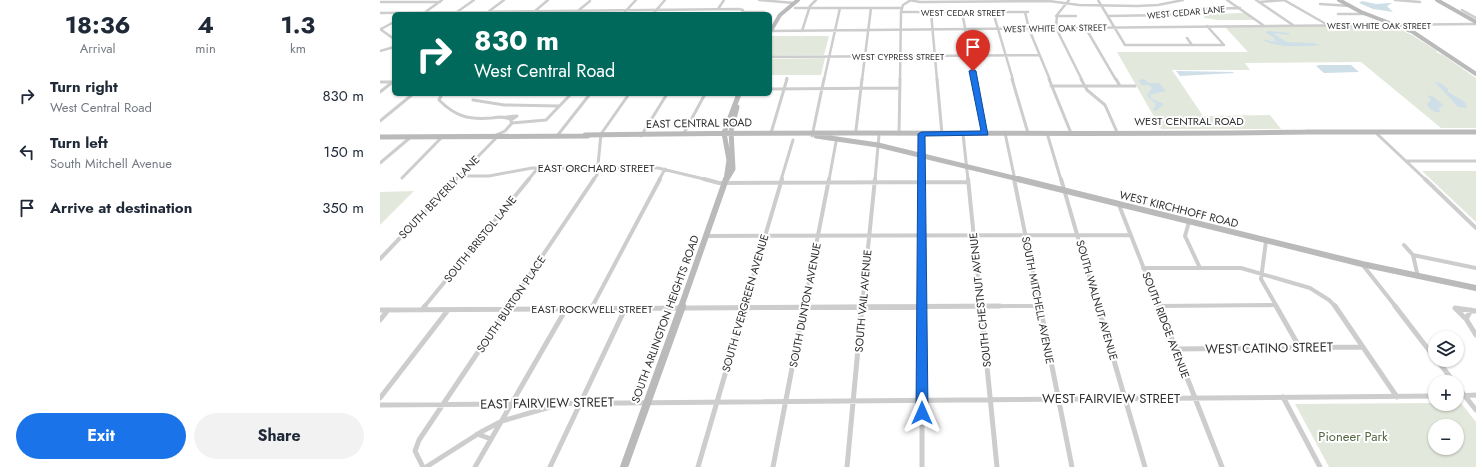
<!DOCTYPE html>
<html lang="en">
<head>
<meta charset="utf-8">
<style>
  body { margin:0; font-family:Jost,sans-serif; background:#f2f2f3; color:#1f2937; height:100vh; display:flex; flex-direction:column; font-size:15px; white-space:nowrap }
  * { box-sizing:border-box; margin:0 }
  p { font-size:13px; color:#747a83 }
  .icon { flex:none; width:22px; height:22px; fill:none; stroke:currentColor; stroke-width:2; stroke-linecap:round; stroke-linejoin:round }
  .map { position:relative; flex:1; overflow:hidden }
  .drawer { display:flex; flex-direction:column; background:#fff; width:380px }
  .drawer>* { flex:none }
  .guide { position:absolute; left:12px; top:12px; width:380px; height:84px; border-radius:6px; box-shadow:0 1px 3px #0004; background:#00695c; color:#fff; overflow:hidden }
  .fabs { position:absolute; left:1048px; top:331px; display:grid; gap:8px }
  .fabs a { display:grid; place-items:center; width:36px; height:36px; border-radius:50%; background:#fff; box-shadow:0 1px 3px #0004; font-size:20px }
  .pin { position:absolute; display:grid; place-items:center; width:34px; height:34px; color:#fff; margin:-41px -17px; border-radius:50% 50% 50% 0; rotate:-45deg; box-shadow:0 0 4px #0007 }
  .pin .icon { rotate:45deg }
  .me { position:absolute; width:44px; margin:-22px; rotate:0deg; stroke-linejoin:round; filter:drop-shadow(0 0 3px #0008) }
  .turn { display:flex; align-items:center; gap:14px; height:84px; padding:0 16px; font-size:18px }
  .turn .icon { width:52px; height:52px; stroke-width:2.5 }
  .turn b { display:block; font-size:28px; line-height:34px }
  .eta { display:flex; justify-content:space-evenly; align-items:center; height:68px; text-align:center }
  .eta b { font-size:24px; font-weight:700; line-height:28px }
  .action { display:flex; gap:8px; margin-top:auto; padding:8px 16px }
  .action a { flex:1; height:46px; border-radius:24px; background:#1a73e8; color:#fff; font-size:16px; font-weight:700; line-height:46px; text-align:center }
  .action a+a { background:#f2f2f3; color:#1f2937 }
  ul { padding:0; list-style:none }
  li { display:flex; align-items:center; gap:12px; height:56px; padding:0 16px }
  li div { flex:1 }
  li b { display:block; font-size:15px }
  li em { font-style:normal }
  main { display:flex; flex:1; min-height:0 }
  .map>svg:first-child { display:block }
  .green { fill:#e3e8dc; fill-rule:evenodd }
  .water { fill:#cedfe8 }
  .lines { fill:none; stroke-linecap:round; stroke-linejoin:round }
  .street-far3 { stroke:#cdcdcd; stroke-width:2.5 }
  .street-far2 { stroke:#cdcdcd; stroke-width:3 }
  .street-far1 { stroke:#cdcdcd; stroke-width:4 }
  .street { stroke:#cdcdcd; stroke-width:5 }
  .secondary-far3 { stroke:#bababa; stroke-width:4 }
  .secondary-far2 { stroke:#bababa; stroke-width:5 }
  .secondary-far1 { stroke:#bababa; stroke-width:6 }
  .secondary { stroke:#bababa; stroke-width:8 }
  .route { fill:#1a73e8; stroke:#114b97 }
  .labels { text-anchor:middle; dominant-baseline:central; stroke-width:4; stroke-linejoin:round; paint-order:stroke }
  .far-street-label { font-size:9px; fill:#303030; stroke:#fff }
  .street-label { font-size:11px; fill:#303030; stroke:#fff }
  .near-street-label { font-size:13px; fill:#303030; stroke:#fff }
  .near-park-label { font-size:13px; fill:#556642; stroke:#fff }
</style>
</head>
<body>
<main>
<section class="drawer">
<div class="eta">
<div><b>18:36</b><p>Arrival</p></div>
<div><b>4</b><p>min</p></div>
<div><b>1.3</b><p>km</p></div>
</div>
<ul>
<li><svg class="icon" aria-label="right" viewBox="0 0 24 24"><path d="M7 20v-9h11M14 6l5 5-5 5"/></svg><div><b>Turn right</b><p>West Central Road</p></div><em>830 m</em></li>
<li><svg class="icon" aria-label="left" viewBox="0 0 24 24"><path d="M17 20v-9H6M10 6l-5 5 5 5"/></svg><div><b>Turn left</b><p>South Mitchell Avenue</p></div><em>150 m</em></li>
<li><svg class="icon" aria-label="arrive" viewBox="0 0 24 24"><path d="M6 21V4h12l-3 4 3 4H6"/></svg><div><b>Arrive at destination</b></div><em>350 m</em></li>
</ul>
<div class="action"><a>Exit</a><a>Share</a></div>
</section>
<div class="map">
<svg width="1096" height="467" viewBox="0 0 1096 467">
  <rect width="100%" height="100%" fill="#fff"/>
  <path class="green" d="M865 13 874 20H838L824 18 825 14Z
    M1010 25 1032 35 1057 51 1056 52 1063 55 1096 78V128H1061L981 62 865 63 870 70H792L823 116 890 115 901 129H781L737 52H868L845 27Z
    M392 36H449L444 55 390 56V41Z
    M445 58 441 75H390V59Z
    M1042 171H1096V222Z
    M34 191 0 225V192Z
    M1055 403H1081L1096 422V467H949L915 404ZM1055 426H1077V448H1055Z"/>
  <path class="water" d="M982 1 996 4 1010 3H1012L1007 6 1013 12 993 9 979 3Z
    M1005 26 1012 29 983 30 953 27Z
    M889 31 909 33V35L893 33 906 42 933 43 940 45C927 47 891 48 882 39L896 42 893 37 885 32Z
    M939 65H971L979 72 944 73 936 66Z
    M796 71 853 72 854 73 800 76Z
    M764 79 769 83H779L786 91 770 95 772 99 784 104 776 111 773 110 776 104 767 96 772 88 769 85H761L759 80Z
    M1054 81 1062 84 1068 89V92L1085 102 1087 108 1078 107Z
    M1047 95 1054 97 1064 106 1059 107 1060 112C1055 113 1049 110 1047 104L1051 100Z"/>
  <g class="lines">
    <path class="street-far3" d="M379 0 414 3
      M529 0 540 2 669 1 699 5 757 6 778 5 803 0
      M689 0 677 15 676 28 702 80
      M718 0 745 45H844
      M847 0 883 25
      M876 0 913 25
      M904 0 946 24
      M1015 0 1040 2
      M0 2H60
      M879 2 905 0
      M940 4 970 6
      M415 8H521
      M338 9 344 0
      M199 10 210 1
      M1082 10 1096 18
      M155 11 168 0
      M77 12 94 0
      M108 12 124 0
      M363 12H384
      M521 12H648
      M551 12 557 80
      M582 12 595 80
      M613 12 633 80
      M645 12 649 29 670 80
      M0 13 359 9 363 10 362 14
      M44 13 62 0
      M243 14 256 0
      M273 14 285 0
      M958 14H986
      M676 16H696
      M728 16 787 15 821 9 860 8
      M827 26 844 45
      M705 27 736 80
      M0 29 14 39
      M1 29 14 22
      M390 31 1096 24
      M422 31 430 6 436 0
      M807 38 812 45
      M0 51 14 47
      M390 57 659 55
      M406 80 407 78
      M444 80 460 8
      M482 80 491 8
      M520 80 521 12 523 5 531 0"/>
    <path class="street-far2" d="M557 79 562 134
      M595 79 605 133
      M632 79 648 133
      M669 79 691 133
      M701 79 707 90 725 105 737 132
      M736 79 740 86
      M0 82H14
      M671 86H755
      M390 89 519 88
      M0 92 14 81
      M62 94 59 100C75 116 88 120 111 118 118 117 124 116 130 119L132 123 125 131 116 135
      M93 100 124 105 179 106
      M126 117 137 116 131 120
      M0 121 33 94
      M132 123 166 120 191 94
      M476 130 482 79
      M995 132 1046 180
      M304 133 325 94
      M391 133 407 79
      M625 133 635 180
      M667 133 681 180
      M519 134 520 79
      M541 134V180
      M583 134 588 180
      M177 136 210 94
      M261 136 287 94
      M432 136 444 79
      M1026 161H1096
      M0 163 32 136
      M79 176H109L152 168H278L328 180
      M22 178 63 136
      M75 180 118 136
      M148 180 158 168
      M213 180 217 175 221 134 249 94
      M279 180 285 169
      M401 180 413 140
      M449 180 456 142
      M495 180 499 135"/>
    <path class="street-far1" d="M324 179 339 183 588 182
      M541 179 542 307
      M588 179 601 307
      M634 179 660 307
      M681 179 718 307
      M1045 179 1096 228
      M739 205 779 307
      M809 222 805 236 820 268
      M327 236 750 235
      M886 241 881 279 897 307
      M1024 245 1033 255 1038 277
      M1033 255 1096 268
      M0 259 76 179
      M982 264 1016 307
      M763 268H861L930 288 949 300 956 307
      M779 306 896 305
      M44 307 149 179
      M128 307 214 179
      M212 307 280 179
      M364 307 402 179
      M424 307 449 179
      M456 307 658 306
      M482 307 495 179"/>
    <path class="street" d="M542 306V467
      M601 306 617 467
      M660 306 692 467
      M718 306 765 467
      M779 306 842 467
      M896 306 920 348
      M955 306 1017 397
      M1015 306 1055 358
      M211 309 212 306
      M0 310 620 306
      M42 310 45 306
      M1091 310 1086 319 1096 335
      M0 320 8 310
      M1087 320 1075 308 1096 311
      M795 349 983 347
      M1057 360 1074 382
      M1077 386 1096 410
      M1077 396 1096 395
      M903 397 940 467
      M0 398 68 310
      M0 405 1055 396
      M97 434 111 439
      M43 467 35 451 39 440 129 306
      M46 467 101 432 122 421 177 405
      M95 467 186 309
      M170 467 245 309
      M318 467 365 306
      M393 467 424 306
      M467 467 482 306"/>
    <path class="secondary-far3" d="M959 0 981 12 1033 32 1096 74
      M1057 0 1096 22
      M390 32 400 15 418 0"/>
    <path class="secondary-far2" d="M926 132H1096
      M205 135C446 130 687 136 928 132
      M436 136 498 145 642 180
      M0 137 208 136
      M347 179 353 169 351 131 357 107
      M346 180 349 160 344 133 359 94"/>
    <path class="secondary-far1" d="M638 179 982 264 1096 288
      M301 307 346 179"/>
    <path class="secondary" d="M244 467 302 306"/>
  </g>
  <path class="route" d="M593 69 596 71 608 135 545 136 548 413 546 416 542 418 537 416 536 413 538 134 541 132 601 131 589 71Z"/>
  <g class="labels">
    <g class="far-street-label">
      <text x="583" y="12">WEST CEDAR STREET</text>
      <text transform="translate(806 12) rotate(-5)">WEST CEDAR LANE</text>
      <text x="999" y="25">WEST WHITE OAK STREET</text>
      <text transform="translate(675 28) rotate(-1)">WEST WHITE OAK STREET</text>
      <text x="518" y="56">WEST CYPRESS STREET</text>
    </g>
    <g class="street-label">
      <text x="809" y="121">WEST CENTRAL ROAD</text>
      <text transform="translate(319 123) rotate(-1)">EAST CENTRAL ROAD</text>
      <text x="216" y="168">EAST ORCHARD STREET</text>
      <text transform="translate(59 197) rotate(-46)">SOUTH BEVERLY LANE</text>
      <text transform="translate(799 209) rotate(14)">WEST KIRCHHOFF ROAD</text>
      <text transform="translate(100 239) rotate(-51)">SOUTH BRISTOL LANE</text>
      <text transform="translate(600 300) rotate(-96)">SOUTH CHESTNUT AVENUE</text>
      <text transform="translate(658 300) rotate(79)">SOUTH MITCHELL AVENUE</text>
      <text transform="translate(717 300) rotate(74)">SOUTH WALNUT AVENUE</text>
      <text transform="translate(483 301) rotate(-85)">SOUTH VAIL AVENUE</text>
      <text transform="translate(365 303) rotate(-74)">SOUTH EVERGREEN AVENUE</text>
      <text transform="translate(131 304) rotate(-56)">SOUTH BURTON PLACE</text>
      <text transform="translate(425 305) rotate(-79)">SOUTH DUNTON AVENUE</text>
      <text x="212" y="309">EAST ROCKWELL STREET</text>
      <text transform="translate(285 319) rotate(-70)">SOUTH ARLINGTON HEIGHTS ROAD</text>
      <text transform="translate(786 325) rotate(69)">SOUTH RIDGE AVENUE</text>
    </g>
    <g class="near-street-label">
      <text transform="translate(889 348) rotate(-1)">WEST CATINO STREET</text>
      <text x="731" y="398">WEST FAIRVIEW STREET</text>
      <text transform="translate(167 403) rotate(-1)">EAST FAIRVIEW STREET</text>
    </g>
    <g class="near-park-label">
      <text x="973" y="436">Pioneer Park</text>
    </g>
  </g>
</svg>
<div class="fabs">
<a><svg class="icon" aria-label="layers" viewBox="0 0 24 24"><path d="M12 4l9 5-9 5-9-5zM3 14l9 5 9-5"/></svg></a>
<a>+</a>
<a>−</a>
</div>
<div class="pin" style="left:593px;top:71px;background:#d93025"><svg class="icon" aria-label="arrive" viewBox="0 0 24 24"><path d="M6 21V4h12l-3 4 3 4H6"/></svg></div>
<svg class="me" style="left:542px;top:413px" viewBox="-20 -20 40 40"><path d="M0-17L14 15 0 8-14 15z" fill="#1a73e8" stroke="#fff" stroke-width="4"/></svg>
<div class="guide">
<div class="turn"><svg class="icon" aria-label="right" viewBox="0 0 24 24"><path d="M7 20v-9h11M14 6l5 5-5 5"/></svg><div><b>830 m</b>West Central Road</div></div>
</div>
</div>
</main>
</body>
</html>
